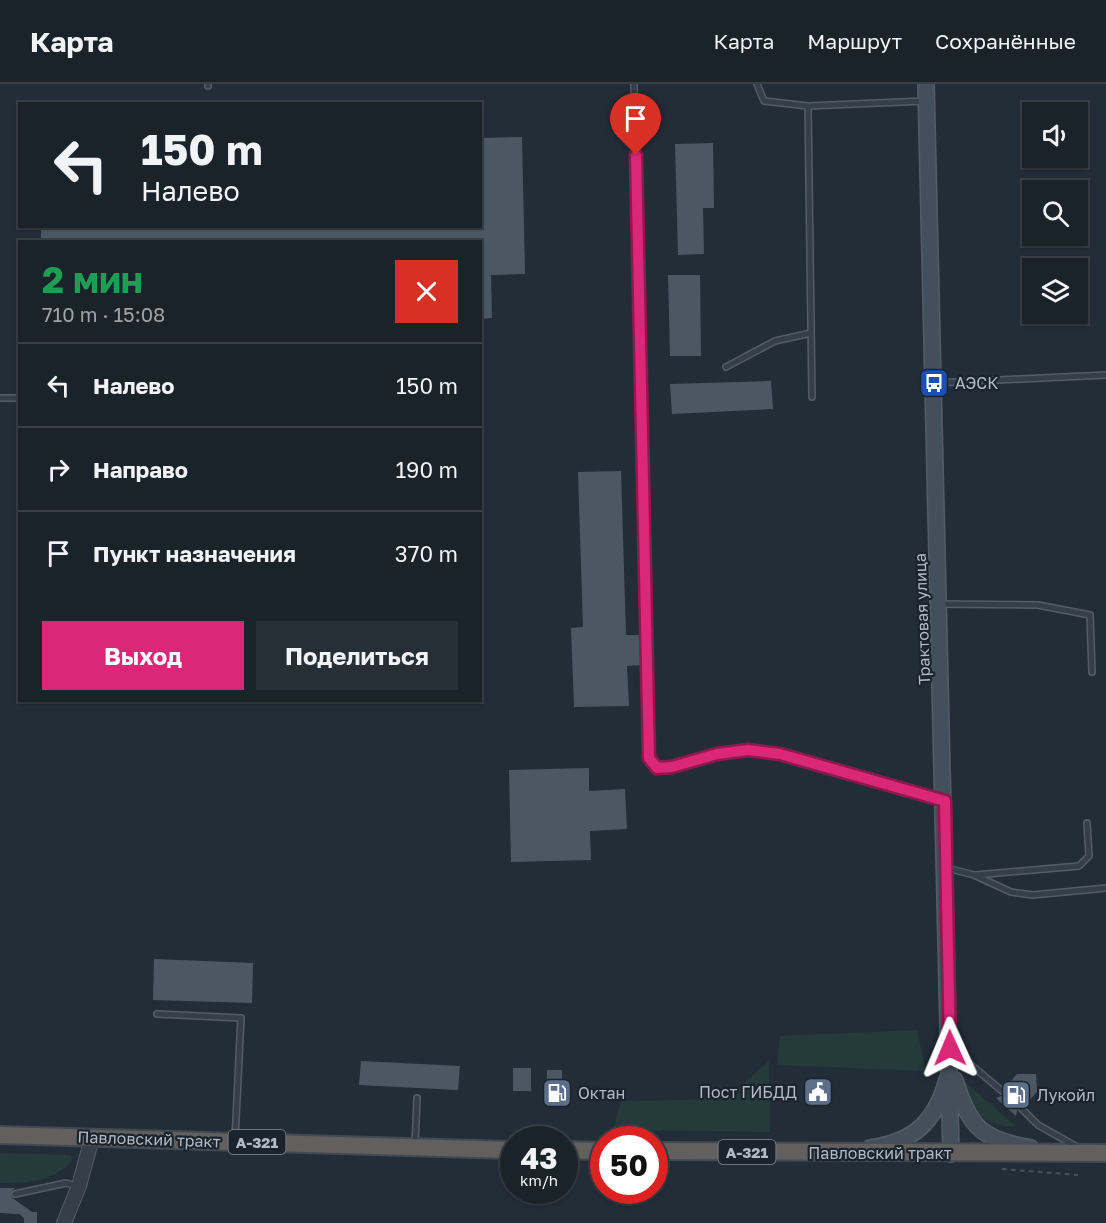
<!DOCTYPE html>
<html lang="ru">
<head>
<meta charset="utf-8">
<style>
  body { margin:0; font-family:"Golos Text",sans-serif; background:#272f36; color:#f1f3f6; height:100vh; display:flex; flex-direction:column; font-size:22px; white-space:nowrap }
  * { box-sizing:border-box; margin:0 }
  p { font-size:20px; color:#9fa4a8 }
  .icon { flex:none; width:33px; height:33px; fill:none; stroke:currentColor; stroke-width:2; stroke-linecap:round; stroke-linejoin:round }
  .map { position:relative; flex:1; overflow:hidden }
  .details { position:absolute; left:18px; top:156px; width:464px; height:462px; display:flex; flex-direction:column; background:#1a222a; border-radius:0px; box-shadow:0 2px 4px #0004,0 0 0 2px #383f47 }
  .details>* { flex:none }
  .guide { position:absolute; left:18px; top:18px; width:464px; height:126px; border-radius:0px; box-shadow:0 2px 4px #0004,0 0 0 2px #383f47; background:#1a222a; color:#f1f3f6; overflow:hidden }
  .buttons { position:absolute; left:1022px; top:18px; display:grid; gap:12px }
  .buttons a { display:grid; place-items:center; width:66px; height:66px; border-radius:0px; background:#1a222a; box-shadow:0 2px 4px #0004,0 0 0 2px #383f47; font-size:30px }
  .speed { position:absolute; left:500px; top:1042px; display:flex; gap:12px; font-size:30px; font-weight:700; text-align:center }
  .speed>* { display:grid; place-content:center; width:78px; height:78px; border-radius:50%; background:#1a222a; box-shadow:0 2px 4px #0004,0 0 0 2px #383f47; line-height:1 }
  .speed small { font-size:15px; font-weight:400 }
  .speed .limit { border:9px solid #d22; background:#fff; color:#111 }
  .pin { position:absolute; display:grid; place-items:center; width:51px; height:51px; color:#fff; margin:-62px -26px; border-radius:50% 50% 50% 0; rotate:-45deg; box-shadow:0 0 6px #0007 }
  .pin .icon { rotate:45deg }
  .me { position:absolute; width:66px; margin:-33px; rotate:359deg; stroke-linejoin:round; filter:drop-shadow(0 0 4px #0008) }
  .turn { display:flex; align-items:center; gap:21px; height:126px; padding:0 24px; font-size:27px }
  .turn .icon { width:78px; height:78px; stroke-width:2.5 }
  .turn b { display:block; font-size:42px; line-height:51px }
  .round { display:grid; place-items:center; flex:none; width:63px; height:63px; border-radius:0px; background:#272f36 }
  .overview { display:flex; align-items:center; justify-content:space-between; height:102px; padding:0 24px }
  h1 { font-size:36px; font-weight:700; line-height:45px; color:#1e9e55 }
  .primary-button { display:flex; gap:12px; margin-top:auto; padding:12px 24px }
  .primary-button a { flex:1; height:69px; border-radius:0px; background:#db2777; color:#fff; font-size:24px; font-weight:700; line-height:69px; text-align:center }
  .primary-button a+a { background:#272f36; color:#f1f3f6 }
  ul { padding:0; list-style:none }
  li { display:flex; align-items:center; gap:18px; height:84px; padding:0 24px; border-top:2px solid #383f47 }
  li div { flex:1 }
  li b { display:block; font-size:22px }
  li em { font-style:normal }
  header { display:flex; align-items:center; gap:36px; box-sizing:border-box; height:84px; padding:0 30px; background:#1a222a; border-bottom:2px solid #383f47 }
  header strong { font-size:28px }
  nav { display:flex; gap:33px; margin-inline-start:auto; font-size:21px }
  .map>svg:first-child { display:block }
  .green { fill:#253a3a }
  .building { fill:#4b5864 }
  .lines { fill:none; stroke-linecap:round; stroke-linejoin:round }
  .service-casing { stroke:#545d66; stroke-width:8 }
  .tertiary-casing { stroke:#545d66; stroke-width:16 }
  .secondary-casing { stroke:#545d66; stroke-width:18 }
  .trunk-casing { stroke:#414a53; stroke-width:20 }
  .path { stroke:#425557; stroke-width:2; stroke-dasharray:4.5 4.5; stroke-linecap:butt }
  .service { stroke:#363f49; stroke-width:5 }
  .tertiary { stroke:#363f49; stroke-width:14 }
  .secondary { stroke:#444f5c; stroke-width:15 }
  .trunk { stroke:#61605e; stroke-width:16 }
  .route-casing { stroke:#8e194d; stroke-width:15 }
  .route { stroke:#db2777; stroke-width:10 }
  .labels { text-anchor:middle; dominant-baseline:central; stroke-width:4.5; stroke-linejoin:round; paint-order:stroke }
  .shield { fill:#1b242d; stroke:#848d97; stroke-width:1.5 }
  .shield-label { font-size:15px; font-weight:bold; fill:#b1bac5 }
  .poi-label { font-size:16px; fill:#b1bac5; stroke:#1b242d; text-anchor:start }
  .street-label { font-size:16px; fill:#b1bac5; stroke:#1b242d }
</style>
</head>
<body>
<header>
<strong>Карта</strong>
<nav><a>Карта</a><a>Маршрут</a><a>Сохранённые</a></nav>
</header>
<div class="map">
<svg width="1106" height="1139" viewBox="0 0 1106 1139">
  <rect width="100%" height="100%" fill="#232d38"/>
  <path class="green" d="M917 946 926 987 777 981 780 952Z
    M769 977 770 1048 613 1046 621 1017 726 1015Z
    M965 998 1016 1042C987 1044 967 1028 965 998Z
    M0 1069 71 1071 72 1077C54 1098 26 1099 0 1099Z"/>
  <path class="building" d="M522 53 525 190 491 191 492 234 480 235V158H41V142H480V54Z
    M713 59 714 124H703L704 170 678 171 675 60Z
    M668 191H700L701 272H670Z
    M771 297 773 325 672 330 670 300Z
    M621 387 626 551H640L641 581 627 582 629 622 574 623 571 544 583 543 578 388Z
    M589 684V707L625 705 627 745 590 747 591 776 511 778 509 686Z
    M154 875 253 879 252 919 153 916Z
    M361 977 460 982 458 1006 359 1001Z
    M513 984H531V1007H513Z
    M547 986H562V1011H547Z
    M1017 990H1036L1037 1008 1025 1021 1018 1022 1016 1032 996 1014 1005 1011V1004Z
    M806 997 818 998 817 1004 832 1005 830 1020 815 1018 816 1011 805 1010Z
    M0 1104H15L11 1108V1113L32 1128H37V1139H24V1134L19 1130 0 1129Z"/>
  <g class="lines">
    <g class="service-casing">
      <path id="service" d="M208 0V2
        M634 0 649 674 657 684 672 683 717 670 748 666 780 670 940 716
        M757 0 764 17 808 22 925 17
        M808 22 812 313
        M726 283 775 257 811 249
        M935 299 1106 291
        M0 314H20
        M940 520 1038 521 1090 531 1092 588
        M947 784 974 791 1011 808 1033 811 1106 804
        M976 791 1079 782 1089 772 1087 739
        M157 930 241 934 235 1055
        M951 964 1002 1007
        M1022 1025 1038 1041 1079 1064
        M415 1061 417 1014
        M15 1110 66 1099 77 1102"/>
    </g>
    <g class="tertiary-casing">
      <path id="tertiary" d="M64 1139 79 1102 92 1054"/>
    </g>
    <g class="secondary-casing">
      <path id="secondary" d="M926 0 951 1070
        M955 996C969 1043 982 1056 1031 1064
        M870 1064C914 1058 935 1038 947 996"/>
    </g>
    <g class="trunk-casing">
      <path id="trunk" d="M0 1051 513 1066
        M564 1066 603 1067
        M654 1067 1106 1069"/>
    </g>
    <path class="path" d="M1002 1085 1078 1091"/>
    <use href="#service" class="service"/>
    <use href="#tertiary" class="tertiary"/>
    <use href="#secondary" class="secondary"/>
    <use href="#trunk" class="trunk"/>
  </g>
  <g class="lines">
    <g class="route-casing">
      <path id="route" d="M636 71 649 674 657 684 672 683 717 670 748 666 780 670 945 717 950 964"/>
    </g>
    <use href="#route" class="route"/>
  </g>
  <defs>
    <g id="bus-square" transform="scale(1.5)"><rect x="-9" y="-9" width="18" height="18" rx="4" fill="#1a4fb4" stroke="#1b242d"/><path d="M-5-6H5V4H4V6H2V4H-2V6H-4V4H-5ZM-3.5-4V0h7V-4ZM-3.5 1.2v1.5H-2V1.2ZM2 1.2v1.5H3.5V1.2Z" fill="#fff"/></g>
    <g id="civic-square" transform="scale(1.5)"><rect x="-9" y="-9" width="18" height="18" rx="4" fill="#5c6f8a" stroke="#1b242d"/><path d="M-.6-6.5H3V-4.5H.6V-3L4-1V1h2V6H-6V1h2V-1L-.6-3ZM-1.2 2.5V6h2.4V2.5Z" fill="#fff"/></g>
    <g id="fuel-square" transform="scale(1.5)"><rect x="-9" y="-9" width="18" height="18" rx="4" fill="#5c6f8a" stroke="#1b242d"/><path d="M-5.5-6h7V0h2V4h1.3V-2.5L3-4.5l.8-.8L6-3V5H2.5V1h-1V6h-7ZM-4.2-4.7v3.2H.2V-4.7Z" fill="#fff"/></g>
  </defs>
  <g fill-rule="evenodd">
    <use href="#bus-square" x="934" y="299"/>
    <use href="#civic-square" x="818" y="1008"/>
    <use href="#fuel-square" x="557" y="1009"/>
    <use href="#fuel-square" x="1016" y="1011"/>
  </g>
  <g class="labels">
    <g class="shield">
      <rect x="228.5" y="1046" width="57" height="24" rx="4.5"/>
      <rect x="718.5" y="1056" width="57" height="24" rx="4.5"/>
    </g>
    <g class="shield-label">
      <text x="257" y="1058">А-321</text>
      <text x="747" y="1068">А-321</text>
    </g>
    <g class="poi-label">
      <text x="955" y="299">АЭСК</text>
      <text x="797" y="1008" text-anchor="end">Пост ГИБДД</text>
      <text x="578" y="1009">Октан</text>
      <text x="1037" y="1011">Лукойл</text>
    </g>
    <g class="street-label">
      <text transform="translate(922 535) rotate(-92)">Трактовая улица</text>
      <text transform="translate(149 1055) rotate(2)">Павловский тракт</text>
      <text x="880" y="1069">Павловский тракт</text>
    </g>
  </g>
</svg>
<div class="buttons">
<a><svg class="icon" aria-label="sound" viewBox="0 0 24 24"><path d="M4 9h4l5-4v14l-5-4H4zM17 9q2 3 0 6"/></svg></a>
<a><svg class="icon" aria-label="search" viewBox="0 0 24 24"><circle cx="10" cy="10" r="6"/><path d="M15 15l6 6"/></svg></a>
<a><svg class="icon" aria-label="layers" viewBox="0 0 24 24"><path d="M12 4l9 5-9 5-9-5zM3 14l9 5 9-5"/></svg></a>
</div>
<div class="speed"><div>43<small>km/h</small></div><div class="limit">50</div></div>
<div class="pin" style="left:636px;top:71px;background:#d93025"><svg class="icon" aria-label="arrive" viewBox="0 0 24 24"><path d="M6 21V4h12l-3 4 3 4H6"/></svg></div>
<svg class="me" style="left:950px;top:964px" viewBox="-20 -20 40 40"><path d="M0-17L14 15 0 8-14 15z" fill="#db2777" stroke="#fff" stroke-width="4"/></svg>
<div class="guide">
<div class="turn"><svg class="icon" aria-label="left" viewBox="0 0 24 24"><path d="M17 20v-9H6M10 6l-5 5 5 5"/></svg><div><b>150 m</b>Налево</div></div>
</div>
<section class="details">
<div class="overview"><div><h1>2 мин</h1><p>710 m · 15:08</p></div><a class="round" style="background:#d93025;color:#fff"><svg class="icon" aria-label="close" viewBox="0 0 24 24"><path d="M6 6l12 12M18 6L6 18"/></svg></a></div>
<ul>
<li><svg class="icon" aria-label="left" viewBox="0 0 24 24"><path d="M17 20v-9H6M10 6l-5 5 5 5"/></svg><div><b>Налево</b></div><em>150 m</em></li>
<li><svg class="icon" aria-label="right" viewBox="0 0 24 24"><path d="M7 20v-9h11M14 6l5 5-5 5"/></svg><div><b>Направо</b></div><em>190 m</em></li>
<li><svg class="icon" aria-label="arrive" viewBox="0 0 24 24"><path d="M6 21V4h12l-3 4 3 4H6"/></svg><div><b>Пункт назначения</b></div><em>370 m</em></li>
</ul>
<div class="primary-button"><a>Выход</a><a>Поделиться</a></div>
</section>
</div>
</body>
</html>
